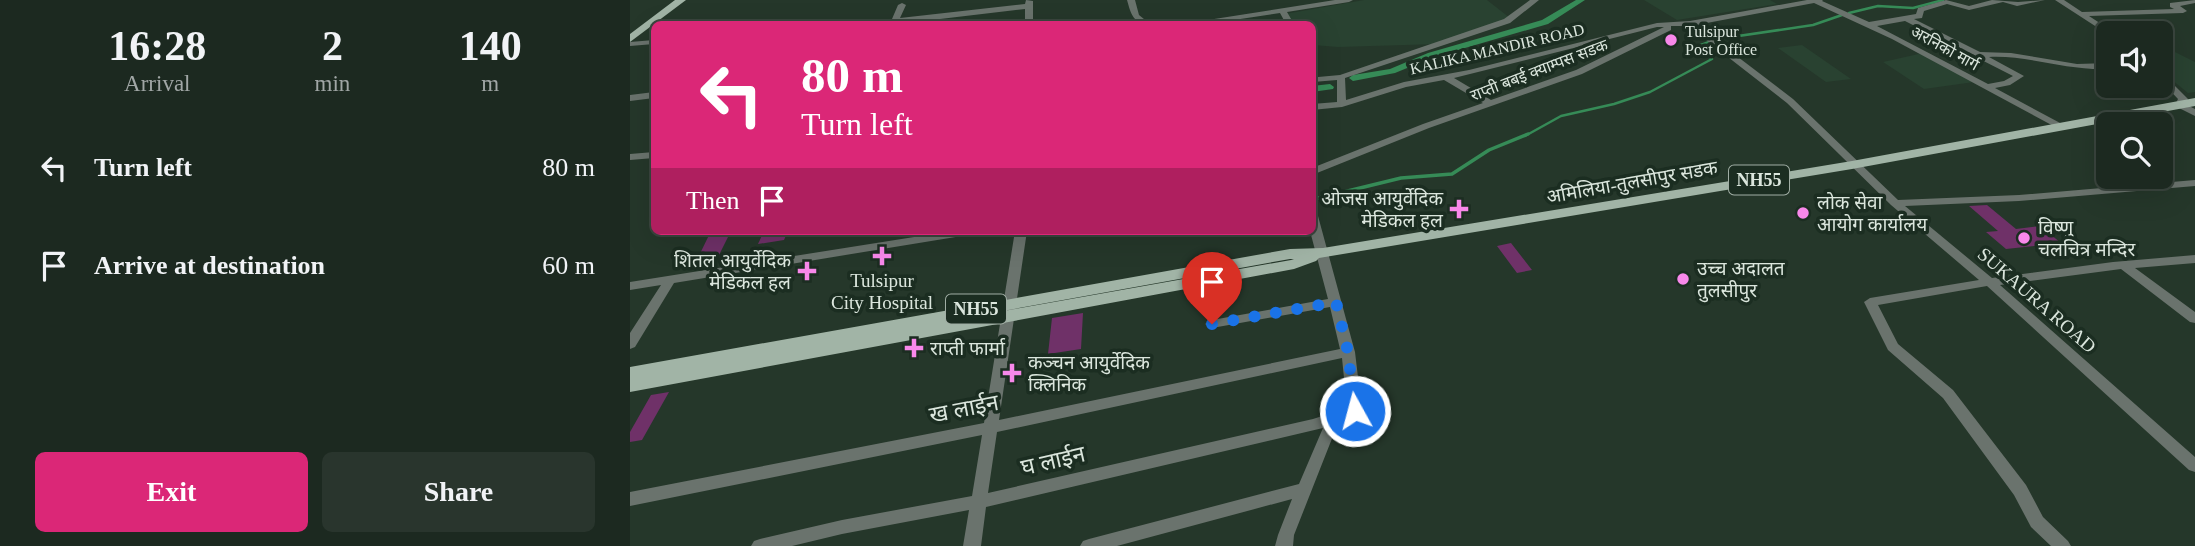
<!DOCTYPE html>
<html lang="en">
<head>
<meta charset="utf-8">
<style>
  body { margin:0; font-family:"Times New Roman","Noto Sans Devanagari",serif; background:#29352d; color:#f1f3f6; height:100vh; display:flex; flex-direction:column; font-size:26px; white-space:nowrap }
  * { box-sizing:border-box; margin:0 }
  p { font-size:23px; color:#a0a6a5 }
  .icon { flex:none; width:38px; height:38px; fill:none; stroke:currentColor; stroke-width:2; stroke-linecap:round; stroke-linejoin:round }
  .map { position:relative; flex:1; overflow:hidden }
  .panel { display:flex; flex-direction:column; background:#1c2920; width:630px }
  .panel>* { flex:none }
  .banner { position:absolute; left:21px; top:21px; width:665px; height:214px; border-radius:10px; box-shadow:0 7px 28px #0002,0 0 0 2px #3a453e; background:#db2777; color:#fff; overflow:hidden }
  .controls { position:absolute; left:1466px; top:21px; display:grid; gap:14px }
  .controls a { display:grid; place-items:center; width:77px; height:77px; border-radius:10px; background:#1c2920; box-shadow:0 7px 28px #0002,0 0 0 2px #3a453e; font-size:35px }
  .pin { position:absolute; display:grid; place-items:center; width:60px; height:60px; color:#fff; margin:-72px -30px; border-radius:50% 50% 50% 0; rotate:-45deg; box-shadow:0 0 7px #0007 }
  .pin .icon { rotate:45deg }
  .me { position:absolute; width:77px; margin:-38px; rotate:353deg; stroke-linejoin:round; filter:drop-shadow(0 0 5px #0008) }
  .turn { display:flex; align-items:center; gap:24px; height:147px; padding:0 35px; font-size:32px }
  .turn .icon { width:91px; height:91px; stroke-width:2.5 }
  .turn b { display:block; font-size:49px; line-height:60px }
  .then { display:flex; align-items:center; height:66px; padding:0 35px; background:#0003; gap:14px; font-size:26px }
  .eta { display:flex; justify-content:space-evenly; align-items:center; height:119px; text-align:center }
  .eta b { font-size:42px; font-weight:800; line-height:49px }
  .primary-button { display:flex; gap:14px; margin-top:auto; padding:14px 35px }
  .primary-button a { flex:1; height:80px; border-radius:10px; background:#db2777; color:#fff; font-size:28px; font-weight:800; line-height:80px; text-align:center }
  .primary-button a+a { background:#29352d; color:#f1f3f6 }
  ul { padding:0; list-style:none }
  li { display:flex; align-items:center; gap:21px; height:98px; padding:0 35px }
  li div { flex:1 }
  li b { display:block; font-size:26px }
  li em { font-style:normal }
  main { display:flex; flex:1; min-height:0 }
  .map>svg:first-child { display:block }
  .built { fill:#294231 }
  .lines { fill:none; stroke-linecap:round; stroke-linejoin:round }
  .stream-far1 { stroke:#368b57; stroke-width:2.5 }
  .stream { stroke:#368b57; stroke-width:3.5 }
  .canal { fill:#368b57; fill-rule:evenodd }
  .building { fill:#6f3168 }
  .minor { fill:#6a736d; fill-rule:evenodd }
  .major { fill:#a1b4a6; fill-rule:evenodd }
  .route { stroke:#1a73e8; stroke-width:12; stroke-dasharray:0 21.6 }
  .poi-dot { fill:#f888ea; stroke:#1b2d21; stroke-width:2.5 }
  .labels { text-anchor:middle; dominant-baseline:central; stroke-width:7; stroke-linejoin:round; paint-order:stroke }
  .far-poi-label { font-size:16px; fill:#dbe6dd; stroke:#1b2d21; text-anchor:start }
  .far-street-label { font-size:16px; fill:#dbe6dd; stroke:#1b2d21 }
  .shield { fill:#1b2d21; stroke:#a1aea5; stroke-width:2 }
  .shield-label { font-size:18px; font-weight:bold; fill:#dbe6dd }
  .street-label { font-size:19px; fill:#dbe6dd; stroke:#1b2d21 }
  .poi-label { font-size:19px; fill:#dbe6dd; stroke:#1b2d21; text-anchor:start }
  .near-street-label { font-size:23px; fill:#dbe6dd; stroke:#1b2d21 }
</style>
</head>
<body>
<main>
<section class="panel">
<div class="eta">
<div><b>16:28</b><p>Arrival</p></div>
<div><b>2</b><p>min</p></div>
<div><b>140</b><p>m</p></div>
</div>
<ul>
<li><svg class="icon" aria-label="left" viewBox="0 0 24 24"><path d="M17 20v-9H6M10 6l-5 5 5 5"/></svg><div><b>Turn left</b></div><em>80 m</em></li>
<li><svg class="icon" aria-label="arrive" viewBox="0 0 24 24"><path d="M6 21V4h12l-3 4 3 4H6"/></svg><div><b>Arrive at destination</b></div><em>60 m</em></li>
</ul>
<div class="primary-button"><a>Exit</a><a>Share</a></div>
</section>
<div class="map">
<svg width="1565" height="546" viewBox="0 0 1565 546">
  <rect width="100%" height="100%" fill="#25372a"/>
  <path class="built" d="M734 0H857L880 18 808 44 708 47 683 45 682 24H661L655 14Z
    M1014 0H1140L1147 4 1047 20Z
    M1172 45 1221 79 1196 82 1148 48Z
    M1545 52 1565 62V92L1558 93 1531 71V53Z
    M1293 53 1344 82 1294 89 1253 62Z"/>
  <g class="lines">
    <path class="stream-far1" d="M1219 13 1248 6 1283 8 1313 0
      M1088 39 1183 25 1212 15
      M895 136 931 116 984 104 1020 92 1082 59 1068 46 1079 42"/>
    <path class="stream" d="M689 198 771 178 822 174 859 150 898 134"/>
    <path class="canal" d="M946 0H955L918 24 804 57 765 73 723 81 719 78 723 75 760 69 798 53 912 20Z
      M700 84 704 87 703 89 682 92V86Z"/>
  </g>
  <path class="building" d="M1357 205 1386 229 1410 226 1431 243 1376 249 1356 232 1368 231 1339 206Z
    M81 231H101L85 263 64 266Z
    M134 231H158L154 240 128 244Z
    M881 243 902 270 887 273 867 246Z
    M453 313 451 349 418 354 422 318Z
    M39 392 12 440 0 442V432L21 395Z"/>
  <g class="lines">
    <path class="minor" d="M396 0 403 1V24H395V9L268 24H237L241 22 262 19 268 5 272 3 276 5 270 18 395 4Z
      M497 0H505L509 15 520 24C503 24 501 14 497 0Z
      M705 0H723L719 2 657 12 664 24H656L650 13 577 24H561L565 22Z
      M900 0H909L880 23 715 78 716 100 774 82 839 70 1027 23 1060 21 1177 0H1193L1192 1 1239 22 1286 14 1288 8 1316 0 1339 6 1362 0 1388 2 1415 0 1387 6 1373 2 1339 10 1317 4 1294 11 1292 18 1284 19 1350 52 1381 53 1447 64 1479 63V69C1438 71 1399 55 1359 57L1394 76 1380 85 1365 88 1432 124V128L1429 129 1262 39 1184 3 1066 25 1163 99 1268 200 1389 195 1565 180V186L1389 201 1275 206 1362 278 1483 262 1565 255V263L1505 268 1565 312V323L1560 322 1491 269 1370 285 1565 457V472L1559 470 1357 286 1248 305 1268 344 1323 390 1396 485 1413 517 1438 541 1441 546H1421L1401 527 1384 495 1313 398 1258 350 1234 302 1240 298 1349 280 1261 205 1157 103 1058 26H1041V30L952 74 799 128 682 175V168L793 124 853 103 814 80 776 87 712 107 682 110V104L707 102V80L683 82 682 73 688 77 710 75 874 19ZM1275 21 1383 76 1374 81 1358 84 1247 26ZM1027 27H1034L946 70 861 100 824 78Z
      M1425 0H1434L1452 12 1544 9 1540 7V3L1565 0V3L1550 6 1557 11 1553 13 1459 16 1482 31 1483 33H1479V35Z
      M24 40V44L0 46V42Z
      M1531 72 1558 99 1555 104 1565 109V116L1547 107 1545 105 1548 99 1531 81Z
      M24 92V98L0 101V95Z
      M24 152V158L0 160V154Z
      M682 213 688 216 725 352 732 411 730 415 703 436 664 535 663 546H645L648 535 662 499 487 546H450L453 541 459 539 669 484 693 428 356 507 351 546H333L339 510 212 534 162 546H121L124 541 130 539 212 520 342 496 352 435 0 506V492L354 423 385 231H397L369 420 710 349 700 307 582 328 575 324 582 320 698 299 680 231H682ZM712 358 717 408 683 419 358 493 367 432Z
      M322 231H350L344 234 44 283 5 347 0 349V333L31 285 0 290V282Z"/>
    <path class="major" d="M45 0H56L0 42V34Z
      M1565 98V106L1222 169 689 258 686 261 664 269 0 392V367L660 249 693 248 1222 161ZM664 259 661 260 323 320 660 259Z"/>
  </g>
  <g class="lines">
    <path class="route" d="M582 324 706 302 718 352 725 411"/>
  </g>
  <g class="poi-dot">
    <circle cx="1041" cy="40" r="7"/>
    <path d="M825.5 198.5h7v7h7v7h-7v7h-7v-7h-7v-7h7z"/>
    <circle cx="1173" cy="213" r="7"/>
    <circle cx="1394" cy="238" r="7"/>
    <path d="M248.5 245.5h7v7h7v7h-7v7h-7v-7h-7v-7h7z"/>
    <path d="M173.5 260.5h7v7h7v7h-7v7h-7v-7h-7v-7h7z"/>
    <circle cx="1053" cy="279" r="7"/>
    <path d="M280.5 337.5h7v7h7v7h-7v7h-7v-7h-7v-7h7z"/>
    <path d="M378.5 362.5h7v7h7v7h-7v7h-7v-7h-7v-7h7z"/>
  </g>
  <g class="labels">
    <g class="far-poi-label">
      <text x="1055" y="31">Tulsipur<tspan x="1055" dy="18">Post Office</tspan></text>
    </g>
    <g class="far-street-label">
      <text transform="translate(1315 48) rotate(29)">अरनिको मार्ग</text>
      <text transform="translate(867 49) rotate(-13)">KALIKA MANDIR ROAD</text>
      <text transform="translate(909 70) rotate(-21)">राप्ती बबई क्याम्पस सडक</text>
    </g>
    <g class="shield">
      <rect x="1099" y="165.5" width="60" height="29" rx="5"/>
      <rect x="316" y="294.5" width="60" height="29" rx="5"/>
    </g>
    <g class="shield-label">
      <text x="1129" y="180">NH55</text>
      <text x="346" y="309">NH55</text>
    </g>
    <g class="street-label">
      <text transform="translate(1002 182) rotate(-10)">अमिलिया-तुलसीपुर सडक</text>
      <text transform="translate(1407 300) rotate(41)">SUKAURA ROAD</text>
    </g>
    <g class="poi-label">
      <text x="813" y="198" text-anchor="end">ओजस आयुर्वेदिक<tspan x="813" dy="22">मेडिकल हल</tspan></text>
      <text x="1187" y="202">लोक सेवा<tspan x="1187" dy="22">आयोग कार्यालय</tspan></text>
      <text x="1408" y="227">विष्णु<tspan x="1408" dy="22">चलचित्र मन्दिर</tspan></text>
      <text x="161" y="260" text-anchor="end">शितल आयुर्वेदिक<tspan x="161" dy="22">मेडिकल हल</tspan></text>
      <text x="1067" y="268">उच्च अदालत<tspan x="1067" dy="22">तुलसीपुर</tspan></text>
      <text x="252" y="280" text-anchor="middle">Tulsipur<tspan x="252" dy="22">City Hospital</tspan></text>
      <text x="300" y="348">राप्ती फार्मा</text>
      <text x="398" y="362">कञ्चन आयुर्वेदिक<tspan x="398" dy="22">क्लिनिक</tspan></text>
    </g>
    <g class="near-street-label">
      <text transform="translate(334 409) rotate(-11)">ख लाईन</text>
      <text transform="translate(423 461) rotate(-13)">घ लाईन</text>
    </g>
  </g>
</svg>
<div class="controls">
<a><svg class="icon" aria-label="sound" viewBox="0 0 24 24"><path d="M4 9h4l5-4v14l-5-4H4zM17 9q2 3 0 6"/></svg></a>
<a><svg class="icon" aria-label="search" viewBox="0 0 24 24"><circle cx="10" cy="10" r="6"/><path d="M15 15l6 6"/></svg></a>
</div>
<div class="pin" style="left:582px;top:324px;background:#d93025"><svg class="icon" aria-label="arrive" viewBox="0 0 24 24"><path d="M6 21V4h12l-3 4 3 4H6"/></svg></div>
<svg class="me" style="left:725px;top:411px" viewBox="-20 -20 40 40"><circle r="17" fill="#1a73e8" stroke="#fff" stroke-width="3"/><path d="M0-11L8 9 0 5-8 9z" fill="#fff"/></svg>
<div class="banner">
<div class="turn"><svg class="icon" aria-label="left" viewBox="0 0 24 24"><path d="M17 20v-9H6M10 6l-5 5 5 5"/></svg><div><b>80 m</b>Turn left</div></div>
<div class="then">Then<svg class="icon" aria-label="arrive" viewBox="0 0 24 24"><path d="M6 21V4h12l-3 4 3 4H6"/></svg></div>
</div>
</div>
</main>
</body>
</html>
